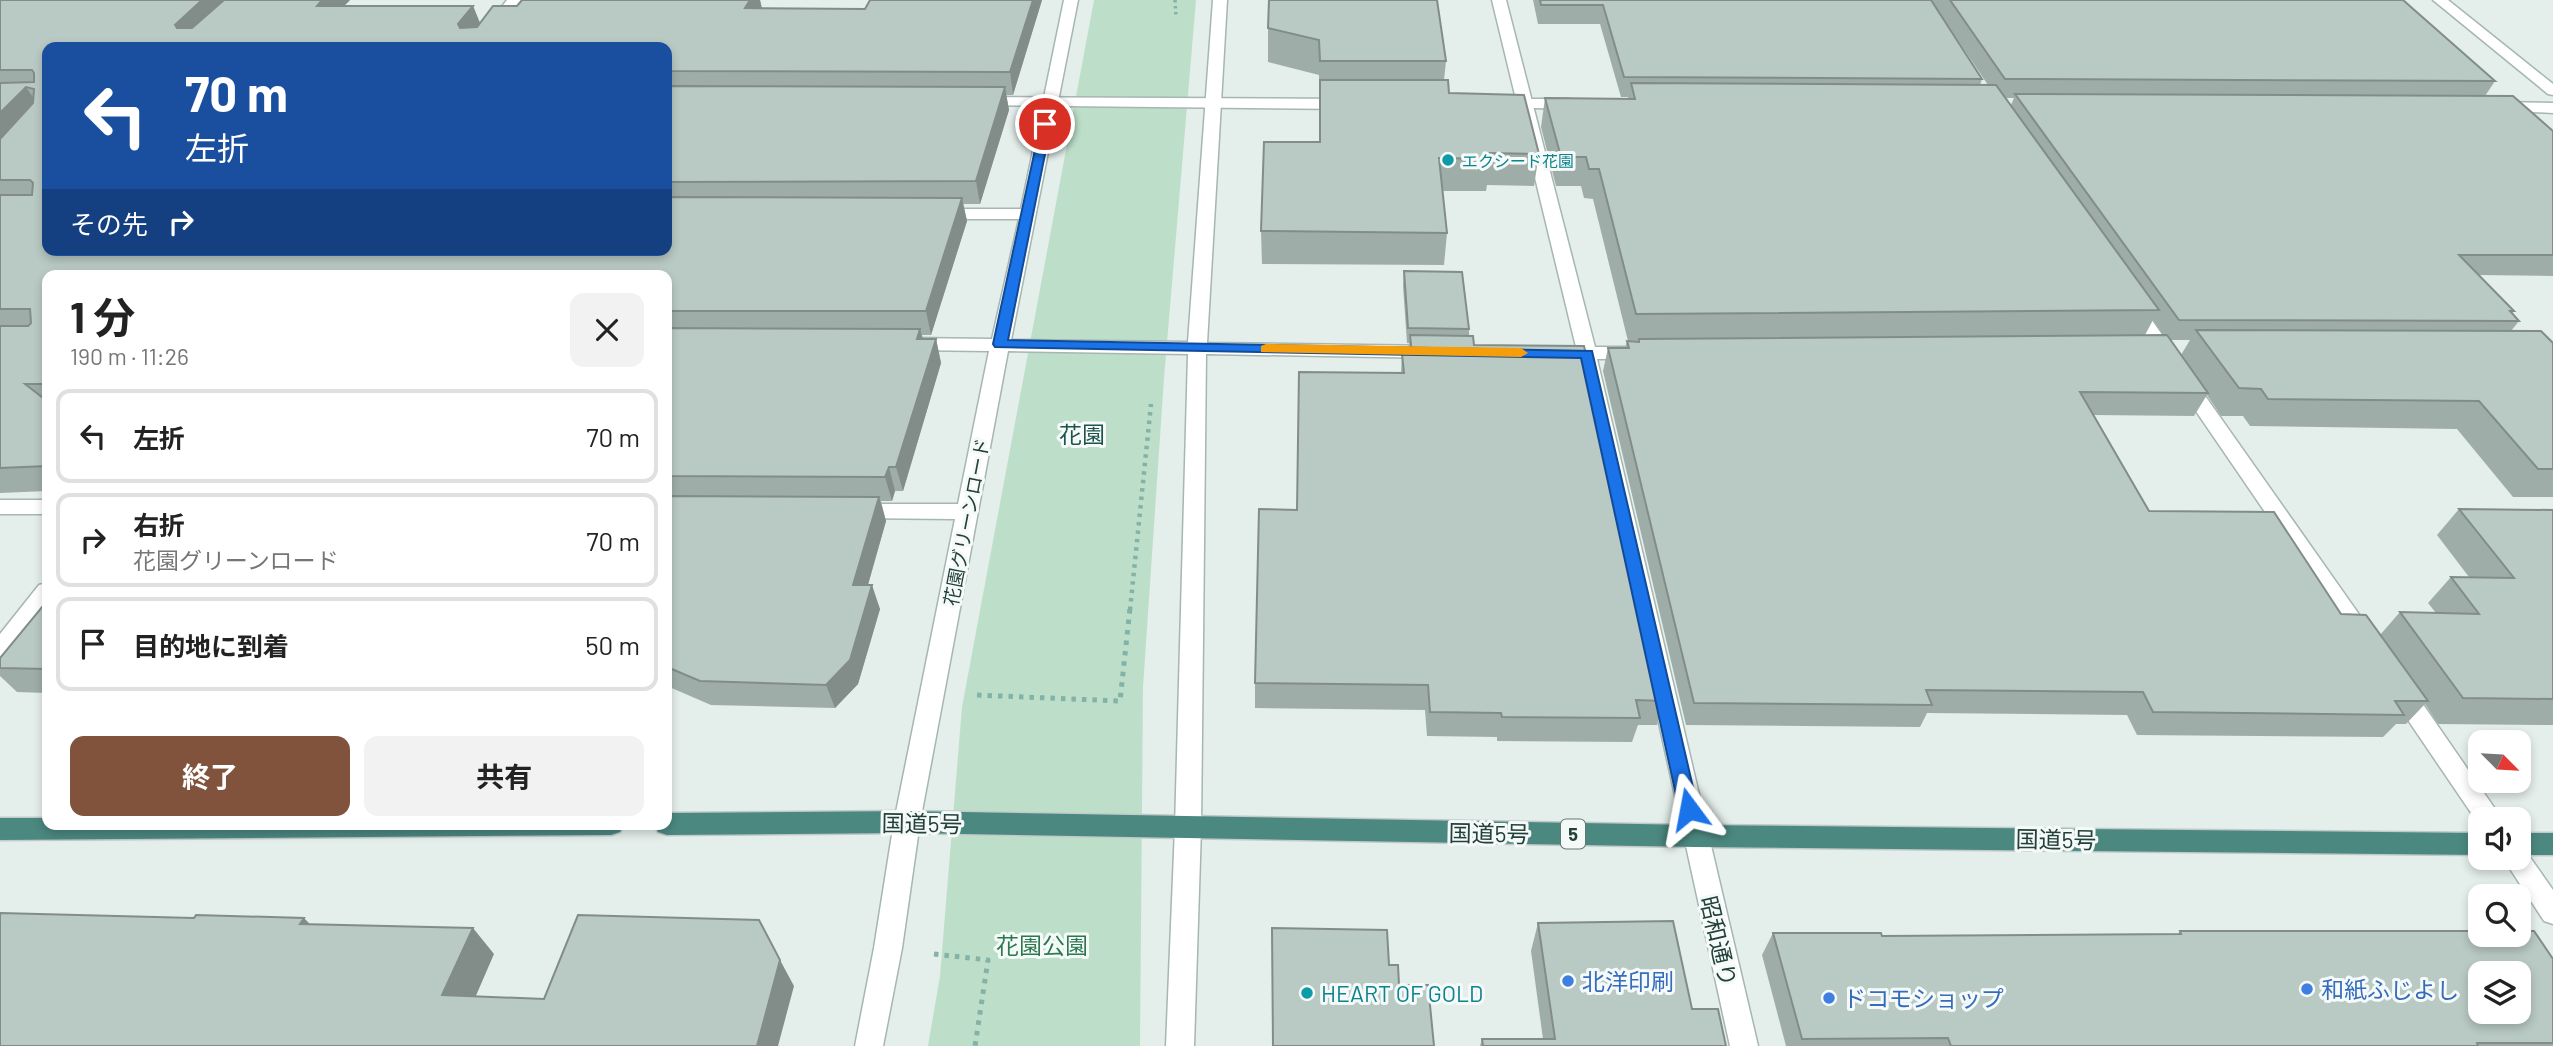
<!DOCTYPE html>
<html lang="ja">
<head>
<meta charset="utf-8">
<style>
  body { margin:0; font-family:Barlow,"Noto Sans JP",sans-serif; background:#f2f2f2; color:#222; height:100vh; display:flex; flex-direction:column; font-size:26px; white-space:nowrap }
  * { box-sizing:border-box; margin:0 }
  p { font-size:23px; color:#767676 }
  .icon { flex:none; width:38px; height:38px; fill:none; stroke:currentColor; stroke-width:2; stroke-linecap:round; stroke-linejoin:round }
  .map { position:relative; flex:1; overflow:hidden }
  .details { position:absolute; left:42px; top:270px; width:630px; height:560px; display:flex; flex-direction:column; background:#fff; border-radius:14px; box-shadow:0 4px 10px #0003 }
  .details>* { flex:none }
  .hud { position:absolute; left:42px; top:42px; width:630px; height:214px; border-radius:14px; box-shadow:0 4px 10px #0003; background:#1a4fa0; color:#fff; overflow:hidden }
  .needle { width:46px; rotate:114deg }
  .buttons { position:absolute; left:2468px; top:730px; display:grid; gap:14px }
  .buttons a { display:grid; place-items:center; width:63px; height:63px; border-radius:14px; background:#fff; box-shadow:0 4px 10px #0003; font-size:35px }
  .pin { position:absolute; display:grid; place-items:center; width:60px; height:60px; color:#fff; margin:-30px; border:4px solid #fff; border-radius:50%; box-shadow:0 2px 7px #0007 }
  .me { position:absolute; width:77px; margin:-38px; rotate:347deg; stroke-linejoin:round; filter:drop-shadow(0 0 5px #0008) }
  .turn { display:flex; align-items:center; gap:24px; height:147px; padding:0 28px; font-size:32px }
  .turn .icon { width:91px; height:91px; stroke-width:2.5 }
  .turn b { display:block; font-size:49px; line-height:60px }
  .then { display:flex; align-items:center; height:66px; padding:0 28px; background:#0003; gap:14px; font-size:26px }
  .round { display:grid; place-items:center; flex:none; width:74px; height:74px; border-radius:14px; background:#f2f2f2 }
  .headline { display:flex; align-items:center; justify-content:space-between; height:119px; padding:0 28px }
  h1 { font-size:42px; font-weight:700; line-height:52px }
  .primary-button { display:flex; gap:14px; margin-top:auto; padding:14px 28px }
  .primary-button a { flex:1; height:80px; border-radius:14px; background:#81533c; color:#fff; font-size:28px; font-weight:700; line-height:80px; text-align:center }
  .primary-button a+a { background:#f2f2f2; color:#222 }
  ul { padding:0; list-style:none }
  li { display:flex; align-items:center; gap:21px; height:94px; margin:0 14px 10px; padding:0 14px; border:4px solid #e0e0e0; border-radius:14px }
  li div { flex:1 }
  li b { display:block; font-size:26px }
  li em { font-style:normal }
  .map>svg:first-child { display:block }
  .green { fill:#bddfc9 }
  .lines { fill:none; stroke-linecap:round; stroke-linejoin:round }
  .minor-casing { stroke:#a6b6b2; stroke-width:3 }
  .tertiary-casing { stroke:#a6b6b2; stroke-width:3 }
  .trunk-casing { stroke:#c1cac8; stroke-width:3 }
  .path-far2 { stroke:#84b2a7; stroke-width:3.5; stroke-dasharray:2.5 3.5; stroke-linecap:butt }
  .path-far1 { stroke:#84b2a7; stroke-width:4.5; stroke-dasharray:3.5 5; stroke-linecap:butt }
  .path { stroke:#84b2a7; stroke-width:5; stroke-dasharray:4.5 6; stroke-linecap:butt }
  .minor { fill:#fff; fill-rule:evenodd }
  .tertiary { fill:#fff; fill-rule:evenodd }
  .trunk { fill:#4b8880; fill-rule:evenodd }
  .wall { fill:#9fada9; fill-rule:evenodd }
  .shaded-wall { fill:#828d89 }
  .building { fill:#b9c9c4; stroke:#828d89; stroke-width:2; fill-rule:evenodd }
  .route { fill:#1a73e8; stroke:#114b97; stroke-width:2 }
  .slow { fill:#f59e0b }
  .culture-dot { fill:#0f9aa8; stroke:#f5faf8; stroke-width:2.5 }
  .shop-dot { fill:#3f7fe0; stroke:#f5faf8; stroke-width:2.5 }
  .labels { text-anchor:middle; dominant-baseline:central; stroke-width:6; stroke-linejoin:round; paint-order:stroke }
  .far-culture-label { font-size:16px; fill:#0d838f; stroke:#f5faf8; text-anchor:start }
  .shield { fill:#f5faf8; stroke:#627874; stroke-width:2 }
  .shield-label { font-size:18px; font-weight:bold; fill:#23403b }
  .street-label { font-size:19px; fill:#23403b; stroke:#f5faf8 }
  .quarter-label { font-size:23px; fill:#1e534b; stroke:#f5faf8 }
  .near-street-label { font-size:23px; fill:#23403b; stroke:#f5faf8 }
  .near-park-label { font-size:23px; fill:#2c7850; stroke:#f5faf8 }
  .near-shop-label { font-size:23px; fill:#366cbe; stroke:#f5faf8; text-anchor:start }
  .near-culture-label { font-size:23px; fill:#0d838f; stroke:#f5faf8; text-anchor:start }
</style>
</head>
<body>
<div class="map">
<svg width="2553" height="1046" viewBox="0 0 2553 1046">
  <rect width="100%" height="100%" fill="#e4eeea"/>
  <path class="green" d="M1094 0H1196L1164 378 1143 687 1140 1046H928L940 976 962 707Z"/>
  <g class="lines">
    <g class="minor-casing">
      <path id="minor" d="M507 0H521L484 47H470Z
        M1064 0H1078L1011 340 1188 342 1213 0H1227L1207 343 1438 346 1447 352 1438 358 1206 354 1201 828 1194 1046H1166L1175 828 1188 354 1008 351 920 822 916 830 907 833 898 830 894 822 955 519 854 518 847 516 844 511 847 506 854 504H958L989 351 910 350 901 344 910 338 992 339 1019 219H938L930 214 938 209H1021Z
        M1492 0H1506L1595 347H1634L1643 353 1634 359H1597L1758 1046H1730L1579 359H1558L1549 353 1558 347H1576Z
        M2133 301 2139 302 2370 630 2373 636 2370 642 2362 645 2354 642 2124 306Z
        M0 500H47V514H0Z
        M47 583V606L8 656 0 659V634L39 585Z
        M2401 682 2409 684 2502 819H2480V826L2393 698 2389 691 2393 684Z
        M2518 847 2525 850 2553 890V924L2544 921 2503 858H2518Z"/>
    </g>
    <g class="tertiary-casing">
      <path id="tertiary" d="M2433 0H2448L2553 84V95L2548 94Z
        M980 97 1347 99 1355 104 1347 109 975 105 972 102Z
        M1498 99H1571L1579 104 1571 109 1493 107 1490 104 1493 101Z
        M2499 102 2553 103V113L2494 110 2491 107 2494 104Z
        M907 811 916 814 920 822 902 948 883 1046H855L874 948 894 822 898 814Z"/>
    </g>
    <g class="trunk-casing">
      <path id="trunk" d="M907 811 1695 825 2480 833V855L1695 847 907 833 667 835 658 832 654 824H667V813Z
        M0 818H47V824H624L620 832 611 835 0 840Z
        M2518 833H2553V855H2518Z"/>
    </g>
    <path class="path-far2" d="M1175 0 1176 17"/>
    <path class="path-far1" d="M1130 610 1151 404"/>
    <path class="path" d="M977 695 1120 701 1130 608
      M934 954 988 960 975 1046"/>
    <use href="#minor" class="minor"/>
    <use href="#tertiary" class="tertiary"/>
    <use href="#trunk" class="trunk"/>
  </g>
  <path class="wall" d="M0 0H350L344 6H473L480 23 517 6 760 0 762 8 865 9 1042 0 1013 95H1006L1009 110 980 204H963L967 221 931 335H922L923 339H936L941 363 903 491H895L892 501H881L886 521 868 585 880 609 858 684 835 708 711 705 667 686V275H47V491L0 493ZM667 47V250H47Z
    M1533 0H2403L2495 81 2485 96 2553 131V276L2479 275 2514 311 2512 313 2519 321 2511 331 2553 343V497H2513L2457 429 2250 426 2243 416H2221L2207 395 2194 416 2093 415 2149 511 2380 635 2400 612 2436 613 2428 603 2451 577H2469L2437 535 2459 509 2553 510V725L2438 724 2425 704 2406 724H2396L2383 737 2137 735 2127 715 1927 713 1920 727 1686 725 1603 371 1608 348H1625L1627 341H1628L1593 199 1584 198 1581 186H1556L1541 127 1545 98 1628 99V97H1621L1600 24H1538ZM1941 15 1988 85H1980L1982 79ZM2006 98H2014L2011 105ZM2153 320 2163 335H2145ZM2171 340H2190L2181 355Z
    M1268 28 1446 61 1444 80 1449 93 1539 154 1534 186 1487 185 1486 191H1443L1447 233 1444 265 1262 264 1261 231 1319 142V75L1268 62Z
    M1404 271 1469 329V336L1664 701 1657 725H1638L1632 742 1497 741V737L1427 736 1425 710 1255 708V683L1297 510 1401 373 1402 354H1408L1409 343H1407L1403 286Z
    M47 601V693L17 692 0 676V658Z
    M1538 923 1692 1009 1726 1046H1480L1482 1039H1543L1531 951Z
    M2180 931 2553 959V1046H1786L1762 955 1773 933 1882 936 2178 934Z"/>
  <path class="shaded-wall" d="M202 0H236L187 47 175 25Z
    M322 0H350L343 7 317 6Z
    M743 0H760L762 10 751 29Z
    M1033 0H1042L1013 95 1010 72Z
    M473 6 482 28 468 45 458 24Z
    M26 87 41 109 0 153V113Z
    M1005 87 1009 110 980 204 976 181Z
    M962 198 967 221 931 335 926 311Z
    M273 250H305L287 273 273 253Z
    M920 329 926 352 917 339Z
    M936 339 941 363 903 491 896 467Z
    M889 467 895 491 892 501 885 477Z
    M879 497 886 521 861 609 853 585Z
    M872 585 880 609 858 684 835 708 826 685Z
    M304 918 330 945 300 924Z
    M473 928 494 954 465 1021 442 995Z
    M780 960 794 986 778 1046H757Z"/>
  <path class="building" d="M0 0H202L175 25 177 28H192L224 0H322L317 6H473L458 24 460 28 477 27 493 6H517L522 0H750L745 8 865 9 870 0H1033L1010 72 667 71V47H47V250H273V253H295L297 250H667V197L962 198 926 311H667V275H47V384H25L47 401V466L0 468V326H28L31 323 30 309H0V195H32L33 183 30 180H0V139L33 103 34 89 26 87 0 113V83L34 82V73L32 70H0Z
    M1269 0H1437L1446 61H1320L1319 40 1268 28Z
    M1540 0H1931L1982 79 1624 77 1603 5H1541Z
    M1950 0H2403L2495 81 2005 79Z
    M1320 80H1448L1449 93 1524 95 1539 154 1489 153 1490 159 1439 158 1447 233 1261 231 1264 142H1320Z
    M1631 83 1996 85 2159 310 1636 314 1599 169H1589L1586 157H1561L1545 98 1635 99Z
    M667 86 1005 87 976 181 667 182Z
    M2015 94 2513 96 2553 131V255H2459L2514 311H2510L2519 321 2179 320Z
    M1404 271 1462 272 1469 329 1408 328Z
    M667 328 920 329 917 339H936L896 467H889L885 477 667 476Z
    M2196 330 2541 331 2553 343V469H2538L2479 401 2268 399 2261 389 2239 388Z
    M1410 335 1473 336 1474 345 1584 346 1664 701 1636 700 1640 718 1502 717 1501 713 1430 712 1428 685 1255 683 1259 509 1297 510 1299 372 1404 373 1402 354H1412Z
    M2167 335 2208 393 2080 392 2149 511 2274 512 2341 614 2366 615 2428 701H2395L2404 715 2153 712 2143 692 1926 690 1932 705 1694 703 1608 348H1629L1627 341 1639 342V339Z
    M667 496 879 497 853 585H872L850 660 826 685 700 681 667 667Z
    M2459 509 2553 510V699L2463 698 2400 612 2479 614 2451 577 2514 578Z
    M47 601V669L0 668V658Z
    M0 913 194 918 196 915 304 918 300 924 473 928 442 995 544 999 578 915 759 920 780 960 757 1046H0Z
    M1673 921 1692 1009H1718L1726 1046H1483L1482 1039H1555L1538 923Z
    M1272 928 1387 930 1389 965H1398L1399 985H1428L1434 1046H1273Z
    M2180 931H2480V934H2518V931H2534L2553 959V1043H2477L2478 1046H1951L1948 1038 1802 1039 1773 933H1881L1882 936 2181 934ZM2480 973H2518V1012H2480Z"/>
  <path class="route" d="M1041 122 1051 124 1008 340 1592 351 1698 809 1696 815 1689 817 1682 815 1679 809 1581 358 995 347 993 344Z"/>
  <path class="slow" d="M1266 344 1521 348 1528 353 1521 357 1261 352V346Z"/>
  <g class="culture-dot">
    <circle cx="1448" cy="160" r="7"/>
    <circle cx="1307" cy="993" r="7"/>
  </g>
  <g class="shop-dot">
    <circle cx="1568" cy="981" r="7"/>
    <circle cx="2307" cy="989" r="7"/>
    <circle cx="1829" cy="998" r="7"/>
  </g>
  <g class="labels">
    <g class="far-culture-label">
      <text x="1462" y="160">エクシード花園</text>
    </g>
    <rect class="shield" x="1561" y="819.5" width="24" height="29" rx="5"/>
    <g class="shield-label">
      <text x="1573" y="834">5</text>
    </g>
    <g class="street-label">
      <text transform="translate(966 522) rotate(-79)">花園グリーンロード</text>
    </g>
    <g class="quarter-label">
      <text x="1082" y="434">花園</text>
    </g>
    <g class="near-street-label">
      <text transform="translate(922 823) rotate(1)">国道5号</text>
      <text transform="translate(1489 833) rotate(1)">国道5号</text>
      <text transform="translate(2056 839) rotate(1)">国道5号</text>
      <text transform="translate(1719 941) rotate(77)">昭和通り</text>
    </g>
    <g class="near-park-label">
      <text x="1042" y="945">花園公園</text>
    </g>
    <g class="near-shop-label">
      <text x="1582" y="981">北洋印刷</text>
      <text x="2321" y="989">和紙ふじよし</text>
      <text x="1843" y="998">ドコモショップ</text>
    </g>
    <g class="near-culture-label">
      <text x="1321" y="993">HEART OF GOLD</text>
    </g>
  </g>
</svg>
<div class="buttons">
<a><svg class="needle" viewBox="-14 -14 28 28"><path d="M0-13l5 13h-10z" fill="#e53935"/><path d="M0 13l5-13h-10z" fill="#767676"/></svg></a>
<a><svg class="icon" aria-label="sound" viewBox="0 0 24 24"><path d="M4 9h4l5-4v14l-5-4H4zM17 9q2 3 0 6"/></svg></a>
<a><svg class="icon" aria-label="search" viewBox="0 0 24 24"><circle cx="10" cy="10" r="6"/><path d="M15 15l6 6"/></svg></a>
<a><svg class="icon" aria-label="layers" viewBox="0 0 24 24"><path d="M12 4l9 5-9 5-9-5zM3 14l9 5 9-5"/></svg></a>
</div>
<div class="pin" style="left:1045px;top:124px;background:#d93025"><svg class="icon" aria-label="arrive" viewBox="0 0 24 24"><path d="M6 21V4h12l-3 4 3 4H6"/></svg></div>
<svg class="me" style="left:1689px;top:809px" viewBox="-20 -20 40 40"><path d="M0-17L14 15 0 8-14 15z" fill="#1a73e8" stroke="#fff" stroke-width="4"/></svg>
<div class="hud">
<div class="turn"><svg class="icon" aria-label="left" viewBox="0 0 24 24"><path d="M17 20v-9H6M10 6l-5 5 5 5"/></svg><div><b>70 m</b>左折</div></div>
<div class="then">その先<svg class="icon" aria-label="right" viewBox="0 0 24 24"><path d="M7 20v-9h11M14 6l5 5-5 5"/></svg></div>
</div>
<section class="details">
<div class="headline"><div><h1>1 分</h1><p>190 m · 11:26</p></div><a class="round"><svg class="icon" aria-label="close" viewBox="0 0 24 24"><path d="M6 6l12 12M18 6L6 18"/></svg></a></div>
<ul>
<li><svg class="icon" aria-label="left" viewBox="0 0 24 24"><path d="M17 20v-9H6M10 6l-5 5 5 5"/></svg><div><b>左折</b></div><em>70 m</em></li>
<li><svg class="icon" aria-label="right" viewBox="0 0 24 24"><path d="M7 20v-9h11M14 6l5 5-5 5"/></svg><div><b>右折</b><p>花園グリーンロード</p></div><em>70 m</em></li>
<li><svg class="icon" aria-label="arrive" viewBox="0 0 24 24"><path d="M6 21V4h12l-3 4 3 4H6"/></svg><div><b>目的地に到着</b></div><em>50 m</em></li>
</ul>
<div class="primary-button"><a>終了</a><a>共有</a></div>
</section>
</div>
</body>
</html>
